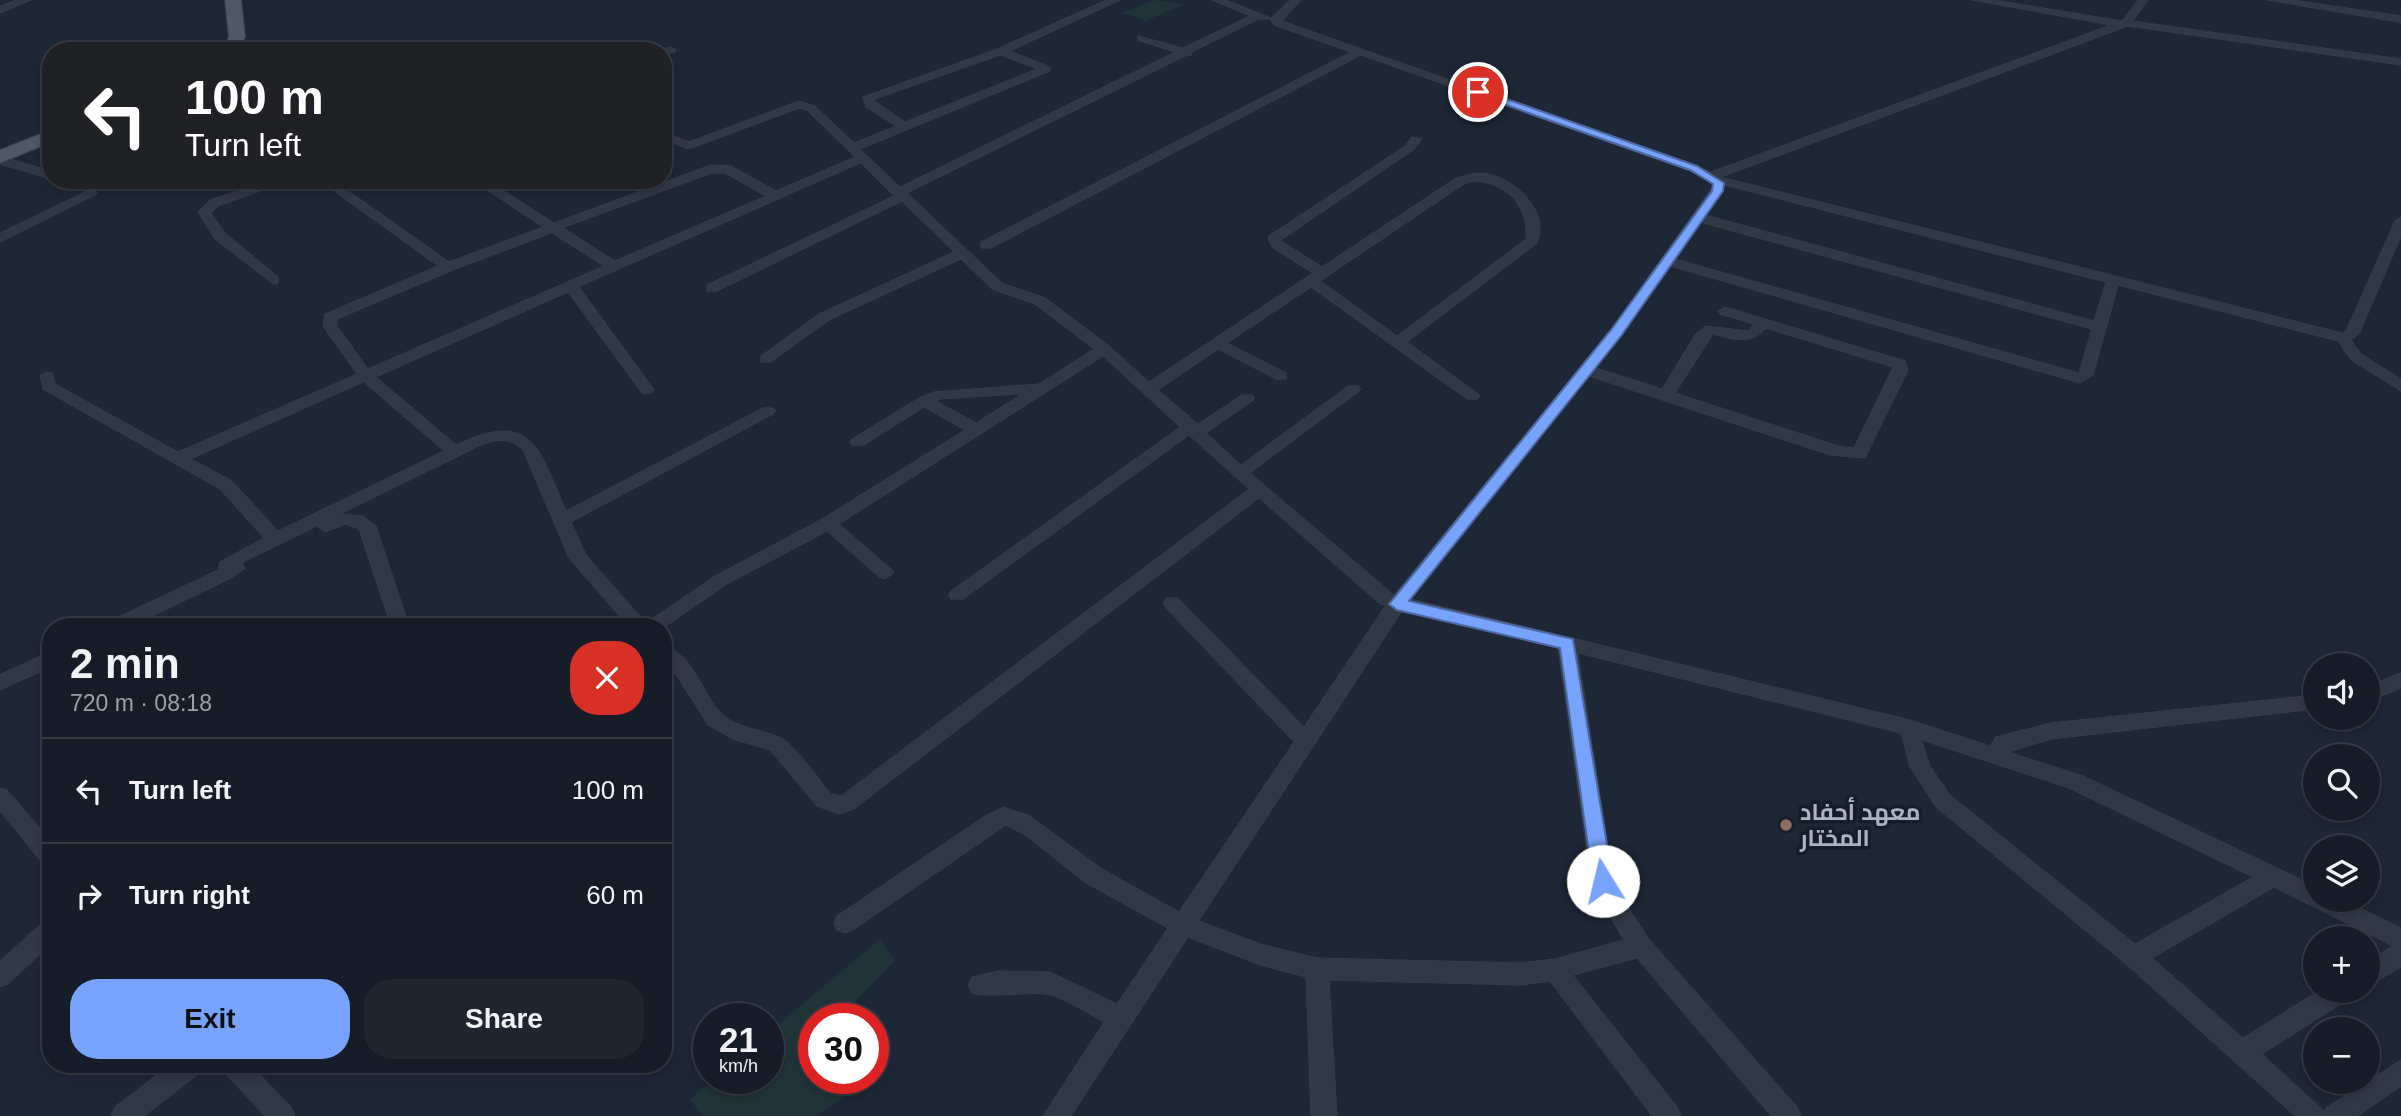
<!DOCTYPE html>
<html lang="en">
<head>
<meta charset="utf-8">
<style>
  body { margin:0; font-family:Arial,Cairo,sans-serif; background:#1f2630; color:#f1f3f6; height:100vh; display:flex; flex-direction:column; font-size:26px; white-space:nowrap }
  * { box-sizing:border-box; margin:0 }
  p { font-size:23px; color:#9ea2a8 }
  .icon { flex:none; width:38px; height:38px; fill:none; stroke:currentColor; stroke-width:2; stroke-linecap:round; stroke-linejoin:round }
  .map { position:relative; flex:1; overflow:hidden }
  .sheet { position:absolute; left:42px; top:618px; width:630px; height:455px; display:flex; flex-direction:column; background:#161d28; border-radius:28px; box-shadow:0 4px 10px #0003,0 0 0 2px #353b45 }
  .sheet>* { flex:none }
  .guide { position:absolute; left:42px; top:42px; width:630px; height:147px; border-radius:28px; box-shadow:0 4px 10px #0003,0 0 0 2px #353b45; background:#202124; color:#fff; overflow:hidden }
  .buttons { position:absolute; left:2303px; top:653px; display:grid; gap:14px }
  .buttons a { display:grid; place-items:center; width:77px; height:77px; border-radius:50%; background:#161d28; box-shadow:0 4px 10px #0003,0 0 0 2px #353b45; font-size:35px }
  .speed { position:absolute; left:693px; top:1003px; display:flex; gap:14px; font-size:35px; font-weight:700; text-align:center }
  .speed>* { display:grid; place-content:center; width:91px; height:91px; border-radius:50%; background:#161d28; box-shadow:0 4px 10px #0003,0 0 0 2px #353b45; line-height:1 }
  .speed small { font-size:18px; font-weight:400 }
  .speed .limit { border:10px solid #d22; background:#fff; color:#111 }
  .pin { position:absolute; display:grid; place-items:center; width:60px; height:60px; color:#fff; margin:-30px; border:4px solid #fff; border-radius:50%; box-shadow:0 2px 7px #0007 }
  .me { position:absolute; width:77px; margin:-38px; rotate:351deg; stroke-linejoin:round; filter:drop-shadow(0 0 5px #0008) }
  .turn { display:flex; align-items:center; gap:24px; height:147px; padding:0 28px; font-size:32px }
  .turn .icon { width:91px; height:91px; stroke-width:2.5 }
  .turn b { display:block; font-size:49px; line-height:60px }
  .round { display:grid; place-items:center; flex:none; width:74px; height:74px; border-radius:28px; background:#1f2630 }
  .overview { display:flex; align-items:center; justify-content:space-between; height:119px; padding:0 28px }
  h1 { font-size:42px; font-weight:800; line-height:52px }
  .button { display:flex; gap:14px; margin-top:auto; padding:14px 28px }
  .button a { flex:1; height:80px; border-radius:28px; background:#78a3fd; color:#111; font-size:28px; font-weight:800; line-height:80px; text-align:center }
  .button a+a { background:#1f2630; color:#f1f3f6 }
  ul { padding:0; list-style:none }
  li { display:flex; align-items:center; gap:21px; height:105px; padding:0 28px; border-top:2px solid #353b45 }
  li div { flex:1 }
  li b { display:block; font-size:26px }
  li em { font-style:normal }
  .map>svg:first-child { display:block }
  .green { fill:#203337 }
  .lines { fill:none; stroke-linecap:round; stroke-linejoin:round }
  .street-casing { stroke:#3b4250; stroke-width:1 }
  .primary-casing { stroke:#3b4250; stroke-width:2 }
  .street { fill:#313947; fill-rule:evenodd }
  .primary { fill:#4f5867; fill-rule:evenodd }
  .route { fill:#78a3fd; stroke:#4e6aa4; stroke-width:2 }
  .education-dot { fill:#8d6e63; stroke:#171e2b; stroke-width:2.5 }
  .labels { text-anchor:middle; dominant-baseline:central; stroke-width:7; stroke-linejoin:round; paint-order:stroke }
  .near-poi-label { font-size:23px; font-weight:bold; fill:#abb3c4; stroke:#171e2b; text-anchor:start }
</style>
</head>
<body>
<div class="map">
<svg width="2401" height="1116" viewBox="0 0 2401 1116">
  <rect width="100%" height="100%" fill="#1e2736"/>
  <path class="green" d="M1154 0 1184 4 1146 21 1123 13Z
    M880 939 895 960 840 1018H814V1078L869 1081 815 1116H702L690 1099 715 1078H768V1033Z"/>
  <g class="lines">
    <g class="street-casing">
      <path id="street" d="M17 0H31L0 13V7Z
        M1107 0H1120L1010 51 1050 67V71L860 149 900 187 1175 52 1138 40V36L1183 48 1250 16 1212 0H1226L1271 18 1290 0H1301L1282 21 1711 172 2111 25 1972 0H1994L2122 21 2138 0H2148L2133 21 2401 59V65L2128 26 1721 177 2342 333 2346 331 2395 221 2401 217V236L2359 334 2351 340 2361 354 2401 379V391L2351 360 2338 341 2118 285 2093 375 2080 383 1670 266 1596 368 1662 389 1695 335 1705 326 1749 331 1754 324 1720 314 1718 311 1725 307 1905 361 1908 370 1865 458 1830 455 1589 376 1411 599 1910 720 1990 746 1996 737 2051 723 2315 695V709L2051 739 2008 752 2083 776 2315 886V900H2343L2401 928V967L2368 986V962L2393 946 2274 887 2152 958 2243 1038 2320 990H2354L2350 998 2262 1054 2325 1112 2327 1107 2401 1060V1086L2358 1116H2295L2126 964 1936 807 1910 767 1901 733 1578 653 1610 860 1619 894 1649 939 1797 1107 1801 1116H1771L1637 958 1573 975 1677 1107 1681 1116H1652L1550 981 1520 985 1329 980 1337 1116H1311L1306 977 1260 965 1188 937 1071 1116H1043L1104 1022C1089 1014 1060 995 1044 994 1026 992 985 998 972 993L968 985 972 977 998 971 1050 972 1117 1004 1168 928 1086 883 1025 835 1006 825 853 930 845 933 837 930 834 923 837 916 985 816 1003 807 1030 816 1102 869 1179 912 1294 742 1166 608 1163 603 1166 598H1178L1304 727 1386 605 1380 604 1259 498 854 809 839 814 817 806 770 750 733 739 708 725 677 676 663 663V645C695 655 701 693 722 714 737 729 763 729 781 738 793 743 821 782 831 794L841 796 1249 489 1189 435 963 599H951L948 595 951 591 1180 427 1103 356 839 524 891 569 894 573 885 579 879 577 827 531 727 584 663 628 628 626 569 558 523 450C510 438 499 439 483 444L340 514 363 516 376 526 409 626H391L359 529 346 524 325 532 317 526 245 561 242 564 245 568 233 577 132 626H108L110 621 218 570 220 562 264 538 220 489 43 389 40 376 47 372 52 373 55 384 178 452 357 374 323 326 325 314 438 266 319 180H333L449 262 543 227 472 180H487L554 223 711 165 731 166 776 191 855 157 807 110 799 108 689 149 663 139V132L689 142 799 101 815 106 854 143 896 126 866 107 863 97 997 49ZM1259 19H1270L1274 25 1351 52 981 242V248H991L1361 55 1690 171 1711 181 1713 186 1611 330 1394 595 1250 473 1358 392 1361 389 1358 386H1348L1241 465 1206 433 1252 401 1255 398 1252 395H1242L1198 424 1158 390 1218 349 1276 379H1286V373L1227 343 1311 287 1467 399H1477L1480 396 1477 393 1407 342 1537 243C1550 212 1517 180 1488 174 1477 172 1467 175 1456 178L1322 267 1283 242 1281 240 1413 150 1422 139 1412 137 1405 146 1269 236 1268 239 1273 248 1313 273 1149 382 1109 346 1045 298 1002 283 907 193 1185 56 1191 55 1192 52ZM1001 55 1037 69 905 122 873 100ZM861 163 894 196 707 285V291H717L902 201 954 252 819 314 761 356V362H771L829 320 961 259 992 289 1035 304 1094 349 1039 384 934 392 919 398 852 439 850 442 852 445H864L924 407 965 430 822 519 715 576 646 623 586 555 571 522 773 414 776 411 773 408H763L566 511C539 450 534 408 456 445L376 377 568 292 642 393H652L655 390 652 387 579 287ZM712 173H725L766 196 615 261 563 228ZM1474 181C1506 182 1529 206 1526 239L1397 336 1320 281 1464 184ZM1725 185 2106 282 2094 321 1705 215ZM1700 222 2092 329 2079 373 1675 259ZM552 233 604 266 368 369 337 326V319L453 270ZM1766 328 1893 367 1854 448 1838 446 1675 393 1713 334C1733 339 1751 346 1766 328ZM364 382 444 451 278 531 232 481 191 459ZM1022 394 976 423 936 401 941 399ZM1403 610 1558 648 1588 860 1598 897 1624 940 1555 959 1520 963 1317 958 1260 944 1199 921ZM1922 740 2069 788 2253 877 2135 944 1950 795 1930 766Z
        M2267 0H2292L2401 16V22Z
        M671 47 676 50 675 52 663 55V51H659Z
        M0 156 51 171V179L0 164Z
        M65 180H82L96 186 97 194 0 242V233L85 192Z
        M272 180H291L218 206 211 213 225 233 278 277V283L273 284 215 239 198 212 210 200Z
        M51 652V667L0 690V675Z
        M2401 673V688L2368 702V687Z
        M0 788 7 790 51 841V866L43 864 0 811Z
        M51 919V944L8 984 0 987V961L43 922Z
        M172 1064H204L201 1072 144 1116H111L115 1107Z
        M221 1064H250L291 1107 295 1116H265L224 1072Z"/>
    </g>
    <g class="primary-casing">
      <path id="primary" d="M225 0H241L245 37 237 51H221L229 37Z
        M51 130V142L0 163V150Z"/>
    </g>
    <use href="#street" class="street"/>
    <use href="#primary" class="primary"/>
  </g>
  <path class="route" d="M1478 89 1697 166 1724 183 1723 191 1621 336 1409 601 1573 639 1613 881 1610 887 1603 889 1596 887 1593 881 1560 648 1397 610 1389 604 1611 330 1712 191 1713 184 1690 170 1475 94Z"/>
  <circle class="education-dot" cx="1786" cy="825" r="7"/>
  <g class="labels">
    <g class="near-poi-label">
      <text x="1800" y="812">معهد أحفاد<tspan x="1800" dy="26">المختار</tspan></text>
    </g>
  </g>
</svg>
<div class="buttons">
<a><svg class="icon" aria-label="sound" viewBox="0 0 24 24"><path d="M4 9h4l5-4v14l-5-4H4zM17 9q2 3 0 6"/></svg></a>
<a><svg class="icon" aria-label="search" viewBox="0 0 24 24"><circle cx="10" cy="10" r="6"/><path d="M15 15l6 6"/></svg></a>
<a><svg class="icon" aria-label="layers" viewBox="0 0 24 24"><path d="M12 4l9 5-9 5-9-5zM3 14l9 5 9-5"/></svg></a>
<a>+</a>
<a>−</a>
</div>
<div class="speed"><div>21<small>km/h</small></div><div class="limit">30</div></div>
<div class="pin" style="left:1478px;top:92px;background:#d93025"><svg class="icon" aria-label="arrive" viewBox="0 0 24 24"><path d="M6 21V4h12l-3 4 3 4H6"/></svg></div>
<svg class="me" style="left:1603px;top:881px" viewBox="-20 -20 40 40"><circle r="19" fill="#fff"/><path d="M0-13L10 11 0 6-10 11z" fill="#78a3fd"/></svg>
<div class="guide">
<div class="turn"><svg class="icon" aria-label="left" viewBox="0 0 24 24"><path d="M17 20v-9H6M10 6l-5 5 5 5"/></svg><div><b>100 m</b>Turn left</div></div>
</div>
<section class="sheet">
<div class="overview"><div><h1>2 min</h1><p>720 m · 08:18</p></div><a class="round" style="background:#d93025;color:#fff"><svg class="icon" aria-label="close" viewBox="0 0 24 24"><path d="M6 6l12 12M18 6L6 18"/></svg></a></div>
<ul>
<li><svg class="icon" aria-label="left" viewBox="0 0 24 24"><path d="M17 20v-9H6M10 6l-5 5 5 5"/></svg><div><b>Turn left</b></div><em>100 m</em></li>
<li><svg class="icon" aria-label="right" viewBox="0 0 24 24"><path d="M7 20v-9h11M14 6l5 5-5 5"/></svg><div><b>Turn right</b></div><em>60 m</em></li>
</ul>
<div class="button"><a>Exit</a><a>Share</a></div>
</section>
</div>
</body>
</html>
